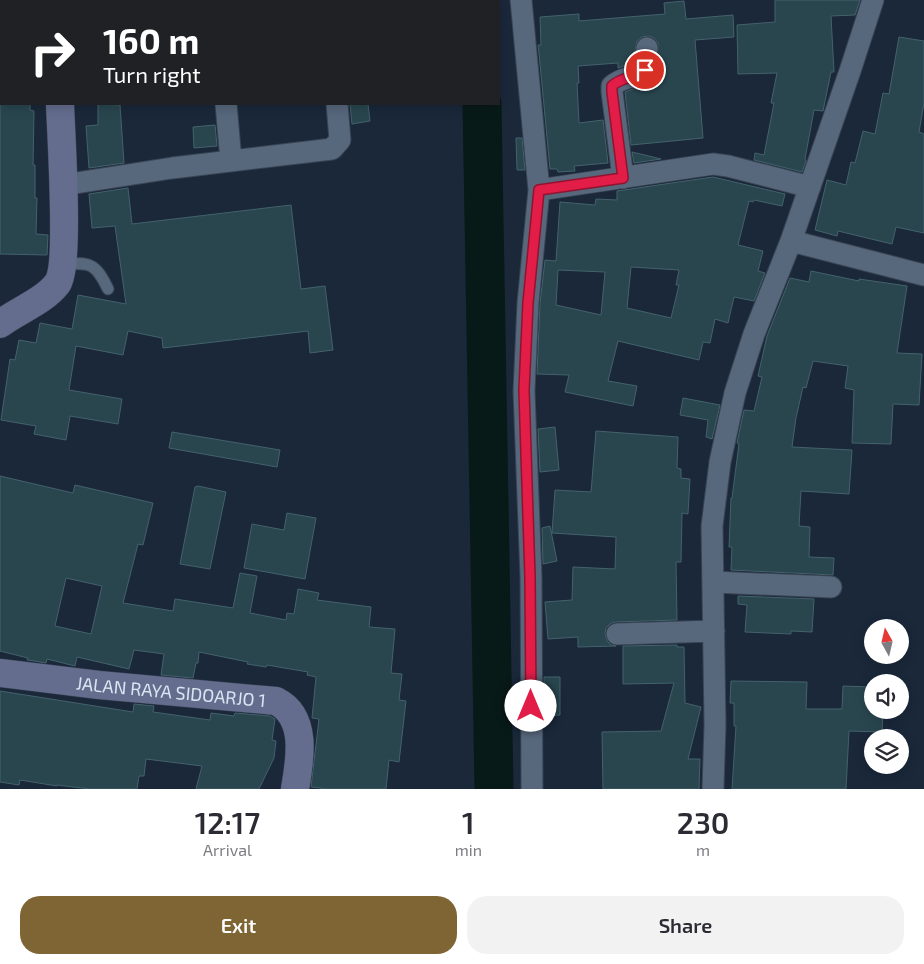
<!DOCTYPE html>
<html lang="en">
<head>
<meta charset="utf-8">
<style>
  body { margin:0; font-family:"Exo 2",sans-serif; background:#f2f2f3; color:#2b2b33; height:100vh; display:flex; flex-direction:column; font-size:19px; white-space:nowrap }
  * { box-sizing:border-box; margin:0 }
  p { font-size:16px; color:#7c7c81 }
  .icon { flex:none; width:28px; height:28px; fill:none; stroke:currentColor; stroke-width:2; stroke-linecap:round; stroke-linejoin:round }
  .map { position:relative; height:789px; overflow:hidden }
  .sheet { display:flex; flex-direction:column; background:#fff; flex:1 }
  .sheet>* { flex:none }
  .hud { position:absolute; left:0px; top:0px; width:500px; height:105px; box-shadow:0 2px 12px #0003; background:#202124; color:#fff; overflow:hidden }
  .needle { width:32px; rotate:352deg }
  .fabs { position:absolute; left:864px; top:619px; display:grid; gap:10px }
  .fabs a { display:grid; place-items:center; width:45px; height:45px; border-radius:50%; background:#fff; box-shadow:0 2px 12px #0003; font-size:25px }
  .pin { position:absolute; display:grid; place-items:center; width:42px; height:42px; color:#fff; margin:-21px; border:2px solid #fff; border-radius:50%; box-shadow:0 1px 5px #0007 }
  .me { position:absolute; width:55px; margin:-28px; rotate:0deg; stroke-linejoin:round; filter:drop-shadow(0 0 4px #0008) }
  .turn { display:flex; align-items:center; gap:18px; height:105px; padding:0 20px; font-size:22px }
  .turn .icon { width:65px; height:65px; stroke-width:2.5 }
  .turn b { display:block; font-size:35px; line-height:42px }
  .eta { display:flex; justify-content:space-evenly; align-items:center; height:85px; text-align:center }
  .eta b { font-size:30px; font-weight:600; line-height:35px }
  .button { display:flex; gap:10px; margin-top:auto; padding:10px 20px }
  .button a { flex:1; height:58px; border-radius:20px; background:#7f6534; color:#fff; font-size:20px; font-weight:600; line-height:58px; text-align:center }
  .button a+a { background:#f2f2f3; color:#2b2b33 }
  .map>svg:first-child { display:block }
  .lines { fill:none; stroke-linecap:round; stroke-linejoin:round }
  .river { stroke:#081a18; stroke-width:39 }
  .building { fill:#29464f; stroke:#44626c; fill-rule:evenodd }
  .lane-casing { stroke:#384453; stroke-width:13 }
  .street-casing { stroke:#384453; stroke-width:23 }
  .secondary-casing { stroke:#384453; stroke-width:29 }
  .lane { stroke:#57677c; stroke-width:11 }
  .street { stroke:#57677c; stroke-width:21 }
  .secondary { stroke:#646d8e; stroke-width:28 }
  .route-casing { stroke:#92132f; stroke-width:12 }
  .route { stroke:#e11d48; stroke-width:9 }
  .labels { text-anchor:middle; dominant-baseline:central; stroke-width:4; stroke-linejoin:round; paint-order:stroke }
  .street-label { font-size:18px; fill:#dbe5f1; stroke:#111f30 }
</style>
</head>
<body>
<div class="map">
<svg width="924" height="789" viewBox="0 0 924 789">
  <rect width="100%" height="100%" fill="#1a283a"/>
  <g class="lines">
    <path class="river" d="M480 0V1
      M482 104 494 789"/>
  </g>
  <path class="building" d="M775 0H860L855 15 831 16 834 72H831L823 111 814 110 805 159 806 161 802 172 754 160 755 153 764 155 774 103H771L777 73 738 74 737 25 775 22Z
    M684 1 686 19 733 15 734 37 695 40 703 138 631 145 625 92 649 83 656 77 657 71 658 43 654 38 649 36 642 37 637 41 632 63 618 68V63L578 66 579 83H577L579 123 603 120 608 163 574 166 575 171 558 172 557 169H550L539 53 538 45H541L540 17 579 14V21L665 14 664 3Z
    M899 37 924 41V103L919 132 924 134V233L896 227 892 244 838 231 837 236 815 230 827 180 846 185 851 162 855 163 863 131 875 134 883 93 889 94Z
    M0 104H30V110L34 111 33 165H35V198H37L36 234 48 235 47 255 0 254Z
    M98 104 120 105 124 163 89 168 86 126 98 125Z
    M350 104H368L370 121 352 124Z
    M215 125 217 146 194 148 193 127Z
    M516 138H522L525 170H517Z
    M632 152 649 156 661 159 634 163Z
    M713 177 785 194 782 206 754 200 753 202 749 201 738 245 763 251 758 271 765 273 754 301 734 297 728 323 715 319 710 343 703 342 699 360 618 341 608 381 637 386 633 406 565 392 569 375 537 374 540 304 545 260 556 261 560 202 595 205 596 199 617 200V191ZM631 267 679 270 676 285H679L671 318 627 308ZM558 270 605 272 601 315 556 305Z
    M128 188 132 224 291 205 301 289 325 286 333 350 310 353 308 331 163 348 162 338 128 331 123 355 76 346 69 390 122 399 118 424 70 416 66 440 34 434 36 426 1 420 10 359 15 360 19 340 36 343 40 323 72 329 78 295 126 304 115 226 92 228 89 194Z
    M811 271 859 281V279L907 286 897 353 922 354 919 405 893 404 891 444 852 443 854 390 845 388 848 366 813 361 806 388 803 387 796 418 792 447 852 450 849 494 801 491 799 526 810 527 809 557 834 558 833 575 731 570 732 547H729L731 498H732L739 444 737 443 744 410 754 411 762 377 758 376 767 336 790 278 809 282Z
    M683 398 720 405 712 439 706 437 708 420 680 415Z
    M555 427 559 470 540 472 538 429Z
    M596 431 678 437 677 468 681 469V478L690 479 688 514 682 513 681 562H676L677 620 616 622 611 623 606 628 605 634 607 641 611 645 616 646 578 647V637L548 639 545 602 572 600 573 567 615 569 616 537 552 533 555 490 591 492Z
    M172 432 280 450 277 467 169 448Z
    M0 476 73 493 75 485 153 503 143 545 138 544 123 603 173 611 175 599 233 608 240 573 257 576 250 613 286 620 287 613 294 614 298 589 319 593 317 600 371 607 369 627 395 629 391 673 402 674 399 700 406 701 399 762 389 760 386 789H327L311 787 319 719 312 718 316 677 307 675 308 672 267 665 266 667 247 664 248 662 199 652 198 663H196L193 678 161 675 164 654 134 650 129 669 77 657 75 666 47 659 46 663 34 661 27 660 28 658 0 651ZM66 578 102 586 91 634 55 626Z
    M198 486 226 492 210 569 180 564 195 487Z
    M287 513 316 518 305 579 244 568 252 524 284 530Z
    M550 526 557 561 543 564 542 528Z
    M738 596 814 599 812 632 791 631V634L745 632 747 605 738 604Z
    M677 645V647H684L685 703 701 707 688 759H700L699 789H603L602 732 661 731 674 683 623 684V646Z
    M544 677H560V715L544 716Z
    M731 681 807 682 806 709H842L843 686 872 687V710L883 711 882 732 849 731 846 789H732L736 726H734V703H730Z
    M0 691 133 712 134 704 154 706 153 712 210 720 211 713 234 716 235 713 270 716 275 719 272 740 276 741 274 758 259 789H196L202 766 146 759 144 776H139L137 789H90L57 785V786L20 780 19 785 0 782Z"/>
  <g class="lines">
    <g class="lane-casing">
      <path id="lane" d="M63 265C90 261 96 264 108 289"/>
    </g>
    <g class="street-casing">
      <path id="street" d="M322 0V1
        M521 0 539 190 528 303 524 391 531 577 532 789
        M226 104 231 161
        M623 178 612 92V86C621 77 636 78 645 70L647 48
        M63 185 172 168 332 149 340 140 337 104
        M539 190 713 164 728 166 810 187
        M791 241 924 275
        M714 582 831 587
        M617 634 714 631
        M713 789 715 725 712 526 720 462 735 393 754 334 791 241 850 71 873 0"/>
    </g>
    <g class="secondary-casing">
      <g id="secondary">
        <path d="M56 0V1"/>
        <path d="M0 324C17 311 44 301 57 284 70 267 61 133 60 104"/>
        <path id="s1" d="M0 673 99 685 276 701C308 717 300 760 295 789"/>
      </g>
    </g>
    <use href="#lane" class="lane"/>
    <use href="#street" class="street"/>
    <use href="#secondary" class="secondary"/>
  </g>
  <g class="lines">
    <g class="route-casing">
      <path id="route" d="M531 706 530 577 524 390 528 303 539 190 623 178 612 92V86C621 77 636 78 645 70"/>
    </g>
    <use href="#route" class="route"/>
  </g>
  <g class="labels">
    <g class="street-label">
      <text stroke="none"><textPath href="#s1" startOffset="172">JALAN RAYA SIDOARJO 1</textPath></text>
    </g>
  </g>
</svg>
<div class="fabs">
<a><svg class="needle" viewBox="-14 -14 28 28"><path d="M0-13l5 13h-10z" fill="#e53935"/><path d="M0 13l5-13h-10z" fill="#7c7c81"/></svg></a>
<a><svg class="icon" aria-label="sound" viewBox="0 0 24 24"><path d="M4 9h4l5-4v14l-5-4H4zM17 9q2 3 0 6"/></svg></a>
<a><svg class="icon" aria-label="layers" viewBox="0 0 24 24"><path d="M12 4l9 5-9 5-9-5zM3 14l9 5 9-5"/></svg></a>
</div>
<div class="pin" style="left:645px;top:70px;background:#d93025"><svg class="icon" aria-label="arrive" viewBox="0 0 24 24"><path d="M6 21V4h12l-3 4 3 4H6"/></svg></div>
<svg class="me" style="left:531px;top:706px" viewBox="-20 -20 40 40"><circle r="19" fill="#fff"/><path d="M0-13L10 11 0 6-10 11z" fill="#e11d48"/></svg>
<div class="hud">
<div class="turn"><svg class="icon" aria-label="right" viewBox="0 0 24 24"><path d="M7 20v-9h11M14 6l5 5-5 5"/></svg><div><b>160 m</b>Turn right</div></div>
</div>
</div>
<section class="sheet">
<div class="eta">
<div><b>12:17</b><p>Arrival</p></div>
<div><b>1</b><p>min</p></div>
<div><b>230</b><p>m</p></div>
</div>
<div class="button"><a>Exit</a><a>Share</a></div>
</section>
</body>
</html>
